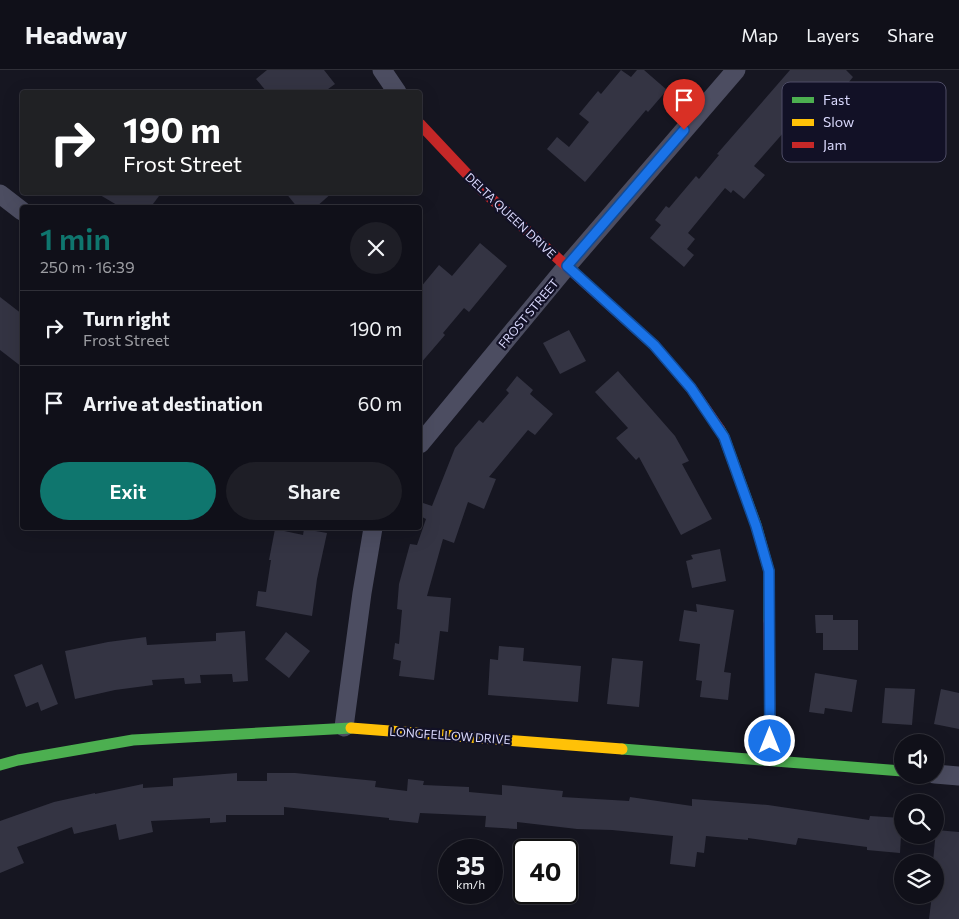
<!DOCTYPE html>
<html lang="en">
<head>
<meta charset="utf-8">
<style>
  body { margin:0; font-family:Commissioner,sans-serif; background:#1e1e26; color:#f1f3f6; height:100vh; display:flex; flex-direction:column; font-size:19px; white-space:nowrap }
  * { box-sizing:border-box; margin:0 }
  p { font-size:16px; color:#9c9da2 }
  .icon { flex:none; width:28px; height:28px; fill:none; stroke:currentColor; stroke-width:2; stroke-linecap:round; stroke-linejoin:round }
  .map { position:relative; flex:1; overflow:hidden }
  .details { position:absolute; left:20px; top:135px; width:402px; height:325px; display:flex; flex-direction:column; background:#101019; border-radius:5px; box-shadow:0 5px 20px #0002,0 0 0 1px #303038 }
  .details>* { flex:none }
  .top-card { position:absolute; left:20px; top:20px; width:402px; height:105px; border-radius:5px; box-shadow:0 5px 20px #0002,0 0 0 1px #303038; background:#202124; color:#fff; overflow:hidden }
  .controls { position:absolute; left:894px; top:664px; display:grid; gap:10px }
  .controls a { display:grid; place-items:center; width:50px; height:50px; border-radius:50%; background:#101019; box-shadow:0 5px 20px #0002,0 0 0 1px #303038; font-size:25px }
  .speed { position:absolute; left:438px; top:769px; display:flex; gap:10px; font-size:25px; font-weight:700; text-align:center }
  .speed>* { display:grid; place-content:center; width:65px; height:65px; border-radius:50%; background:#101019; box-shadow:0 5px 20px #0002,0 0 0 1px #303038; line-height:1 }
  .speed small { font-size:12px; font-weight:400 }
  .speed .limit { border:2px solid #111; border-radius:8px; background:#fff; color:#111 }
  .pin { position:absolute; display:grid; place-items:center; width:42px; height:42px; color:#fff; margin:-51px -21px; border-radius:50% 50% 50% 0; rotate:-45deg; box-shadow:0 0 5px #0007 }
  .pin .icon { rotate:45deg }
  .me { position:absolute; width:55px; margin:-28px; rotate:0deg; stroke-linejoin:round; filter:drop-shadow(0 0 4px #0008) }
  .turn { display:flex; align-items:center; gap:18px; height:105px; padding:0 20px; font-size:22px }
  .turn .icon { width:65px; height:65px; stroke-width:2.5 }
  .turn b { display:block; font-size:35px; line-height:42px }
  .round { display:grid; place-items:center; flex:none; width:52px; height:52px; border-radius:26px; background:#1e1e26 }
  .overview { display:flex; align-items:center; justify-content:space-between; height:85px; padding:0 20px }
  h1 { font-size:30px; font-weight:600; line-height:38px; color:#0f766e }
  .cta { display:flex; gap:10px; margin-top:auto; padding:10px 20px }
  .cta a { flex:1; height:58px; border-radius:30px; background:#0f766e; color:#fff; font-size:20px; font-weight:600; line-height:58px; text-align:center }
  .cta a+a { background:#1e1e26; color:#f1f3f6 }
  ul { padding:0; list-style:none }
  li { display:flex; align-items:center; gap:15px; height:75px; padding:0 20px; border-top:1px solid #303038 }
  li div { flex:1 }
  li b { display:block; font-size:19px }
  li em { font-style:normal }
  header { display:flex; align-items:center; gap:30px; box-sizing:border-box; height:70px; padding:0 25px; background:#101019; border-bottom:1px solid #303038 }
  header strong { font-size:24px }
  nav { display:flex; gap:28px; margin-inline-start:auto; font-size:18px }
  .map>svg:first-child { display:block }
  .building { fill:#343443 }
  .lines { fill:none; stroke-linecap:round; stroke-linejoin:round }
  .street { stroke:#4c4d61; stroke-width:19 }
  .fast { stroke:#4caf50; stroke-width:11 }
  .slow { stroke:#ffc107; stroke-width:11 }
  .jam { stroke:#c62828; stroke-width:11 }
  .route-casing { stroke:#114b97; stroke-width:12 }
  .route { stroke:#1a73e8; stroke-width:9 }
  .labels { text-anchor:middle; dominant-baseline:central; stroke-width:4.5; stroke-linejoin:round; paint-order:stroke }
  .street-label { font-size:12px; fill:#d9d8fc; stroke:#121126 }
  .key { fill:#121126; stroke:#4e4d66; stroke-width:1 }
  .key-label { font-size:14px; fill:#d9d8fc }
</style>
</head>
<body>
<header>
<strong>Headway</strong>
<nav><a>Map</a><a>Layers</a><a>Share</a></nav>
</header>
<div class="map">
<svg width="959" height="849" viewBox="0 0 959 849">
  <rect width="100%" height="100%" fill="#161621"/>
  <path class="building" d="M267 0H324L335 14 324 22H267L256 9Z
    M621 0 631 7 637 0H644L667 20 648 42 646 40 585 112 547 79 557 67 569 77 589 52 579 44 598 21 601 24Z
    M790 0H846L853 7 849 12 856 18 841 36 822 19 754 96 765 105 744 129 733 120 731 123 725 118 688 163 695 169 687 179 694 185 684 197 650 168 661 155 655 150 666 136 669 138 696 106 699 109 719 85 717 84Z
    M95 122H162L150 138H122Z
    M285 122H333L315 138H298Z
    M480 173 507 196 469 242 464 238 443 263 445 265 420 294V218L439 195 452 206Z
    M0 227 22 244V297L0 280Z
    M569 260 586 291 560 304 543 273Z
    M618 301 675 366 689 391 682 394 712 449 681 465 639 387 636 390 616 368 628 358 595 322Z
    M517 306 533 320 530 324 553 344 535 365 528 360 489 407 496 409 484 439 468 432 454 473 443 469 427 526 451 528 448 562 440 561 434 610 399 606 401 591 393 589 395 573 399 574 402 540 397 539 399 514 410 474 417 475 426 449 420 446V432L432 436 455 378 479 350 483 353 509 323 506 320Z
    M275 459 303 465 304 459 327 463 317 509 312 546 256 536 258 521 266 522 271 490H269Z
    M720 479 726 511 692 518 686 491 693 489 691 485Z
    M696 534 734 540 724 602 731 603 728 630 700 627 702 611 696 610 700 574 679 571 684 540 697 542Z
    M815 545H833V550H858V580H823V563H816Z
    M245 561 248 611 233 612 232 604 200 605 201 613 185 614 184 608 152 610 153 615 115 620 75 629 65 581 108 572 146 567 147 575 216 571V563Z
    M286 562 310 581 289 608 265 589Z
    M499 576 524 578 523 591 581 596 578 632 488 625 490 589 498 590Z
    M612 588 643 591 639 637 607 634Z
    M42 594 58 634 41 641 38 632 26 637 14 605Z
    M815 603 857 610 852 642 825 638 824 644 809 642Z
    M885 618 915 619 912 655 882 653Z
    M941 619 959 623V659L934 654Z
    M237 703V711H267V703H295L376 711 375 717 407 721 408 709 424 711 423 715 469 717V722L502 725V715L563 721 562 727 629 731 630 727 692 736V729L768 735 869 750 870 746 902 748 900 783 867 780V777L798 768 796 775 748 768V770L706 766 704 783 697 782 695 797 670 794 673 766 612 760 577 759 517 752V759L485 757 486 746 420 743 418 753 389 750V748L284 737V745H226V752L210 753V748L151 751 153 762 119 770 116 754 74 764 72 757 17 777 24 793 0 803V751L54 732 95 723V724L143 714V718L173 716V708Z
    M936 760 959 762V849H929L932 825H935V792H933Z"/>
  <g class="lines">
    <path class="street" d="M382 0 397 22
      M0 124 22 141
      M420 374 567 196 736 0
      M344 657 362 523 373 458
      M935 704 959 706"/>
    <path class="fast" d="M720 360 724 367 756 455 769 501V551
      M622 679 902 701
      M0 695 18 690 133 670 351 658"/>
    <path class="slow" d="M351 658 622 679"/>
    <path class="jam" d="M420 54 483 121 654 275 691 318 720 360
      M769 551 770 690"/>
  </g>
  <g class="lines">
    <g class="route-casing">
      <path id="route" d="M684 60 567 196 654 275 691 318 724 367 756 456 769 501 770 671"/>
    </g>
    <use href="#route" class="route"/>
  </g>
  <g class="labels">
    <g class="street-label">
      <text transform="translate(511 145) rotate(43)">DELTA QUEEN DRIVE</text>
      <text transform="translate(528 243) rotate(-50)">FROST STREET</text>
      <text transform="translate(450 665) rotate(4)">LONGFELLOW DRIVE</text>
    </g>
  </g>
  <rect x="782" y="12" width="164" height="80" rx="8" class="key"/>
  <rect x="792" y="27" width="22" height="6" fill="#4caf50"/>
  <rect x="792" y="49" width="22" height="7" fill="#ffc107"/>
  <rect x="792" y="72" width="22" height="6" fill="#c62828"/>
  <g class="key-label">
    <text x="823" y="35">Fast</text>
    <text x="823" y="57">Slow</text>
    <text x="823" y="80">Jam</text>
  </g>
</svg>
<div class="controls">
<a><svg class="icon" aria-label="sound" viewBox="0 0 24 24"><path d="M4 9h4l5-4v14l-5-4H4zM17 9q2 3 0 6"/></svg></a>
<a><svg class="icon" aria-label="search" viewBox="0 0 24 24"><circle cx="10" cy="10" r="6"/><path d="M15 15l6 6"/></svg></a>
<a><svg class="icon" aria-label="layers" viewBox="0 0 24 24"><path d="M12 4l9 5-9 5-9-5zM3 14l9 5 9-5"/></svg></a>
</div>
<div class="speed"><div>35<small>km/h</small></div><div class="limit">40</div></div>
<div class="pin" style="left:684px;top:60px;background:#d93025"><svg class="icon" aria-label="arrive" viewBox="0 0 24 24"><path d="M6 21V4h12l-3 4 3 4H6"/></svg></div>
<svg class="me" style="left:770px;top:671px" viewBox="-20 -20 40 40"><circle r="17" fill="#1a73e8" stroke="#fff" stroke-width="3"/><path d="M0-11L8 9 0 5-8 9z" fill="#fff"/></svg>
<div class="top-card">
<div class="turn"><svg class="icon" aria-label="right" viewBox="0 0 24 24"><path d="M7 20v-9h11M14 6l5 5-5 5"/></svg><div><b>190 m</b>Frost Street</div></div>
</div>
<section class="details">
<div class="overview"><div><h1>1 min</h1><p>250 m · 16:39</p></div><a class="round"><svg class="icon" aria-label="close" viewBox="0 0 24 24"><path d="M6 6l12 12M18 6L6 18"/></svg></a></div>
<ul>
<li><svg class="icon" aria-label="right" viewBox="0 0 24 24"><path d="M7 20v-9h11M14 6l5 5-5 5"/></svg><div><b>Turn right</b><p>Frost Street</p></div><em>190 m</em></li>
<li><svg class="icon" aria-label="arrive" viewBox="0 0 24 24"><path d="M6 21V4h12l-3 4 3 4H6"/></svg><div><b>Arrive at destination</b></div><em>60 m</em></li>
</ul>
<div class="cta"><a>Exit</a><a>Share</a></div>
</section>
</div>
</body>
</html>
